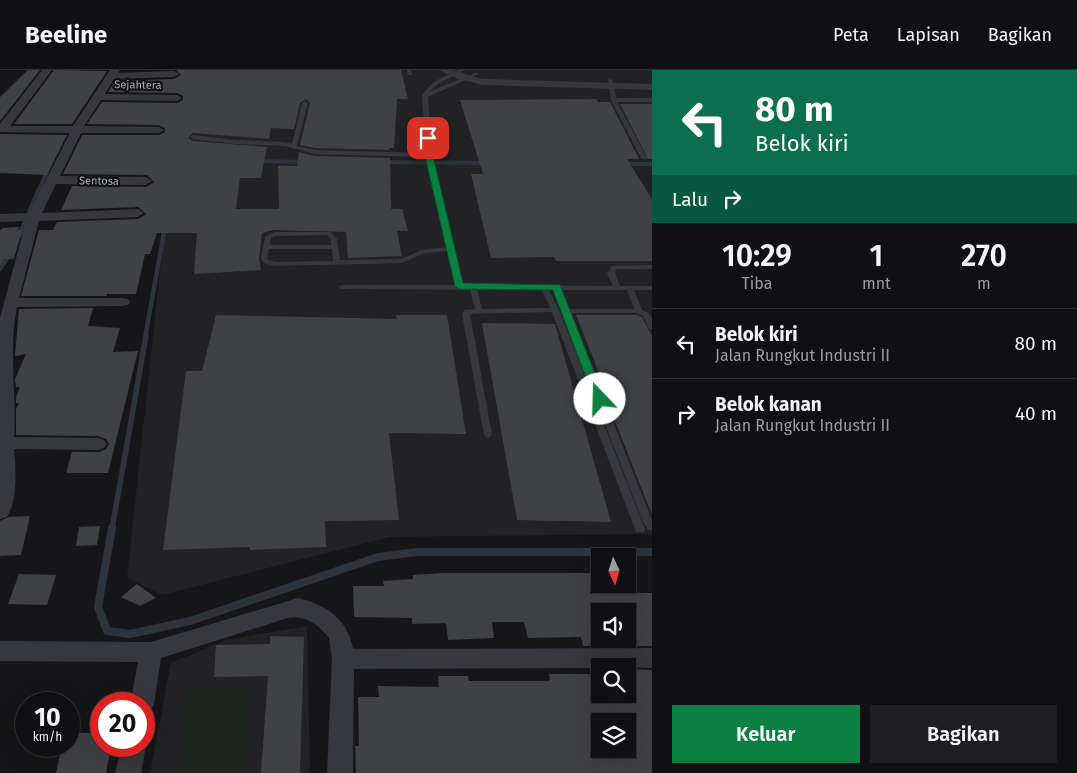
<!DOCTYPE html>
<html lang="id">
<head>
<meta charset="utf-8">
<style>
  body { margin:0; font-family:"Fira Sans",sans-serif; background:#1e1e20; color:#f1f3f6; height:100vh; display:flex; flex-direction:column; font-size:19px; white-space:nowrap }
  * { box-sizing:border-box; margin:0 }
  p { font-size:16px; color:#9c9d9f }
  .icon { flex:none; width:28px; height:28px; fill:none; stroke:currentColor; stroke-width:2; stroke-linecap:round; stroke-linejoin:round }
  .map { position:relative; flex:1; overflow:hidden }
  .sheet { display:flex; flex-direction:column; background:#101012; width:425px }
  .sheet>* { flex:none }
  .guide { background:#0b6e4f; color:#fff; overflow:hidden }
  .needle { width:32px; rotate:176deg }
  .controls { position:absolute; left:591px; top:478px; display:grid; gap:10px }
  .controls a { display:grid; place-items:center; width:45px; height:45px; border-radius:0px; background:#101012; box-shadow:0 5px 20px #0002,0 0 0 1px #303032; font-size:25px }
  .speed { position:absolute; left:15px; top:622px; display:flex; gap:10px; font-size:25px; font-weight:700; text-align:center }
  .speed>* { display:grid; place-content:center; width:65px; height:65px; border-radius:50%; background:#101012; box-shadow:0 5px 20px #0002,0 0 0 1px #303032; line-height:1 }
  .speed small { font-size:12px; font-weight:400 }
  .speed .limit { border:8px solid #d22; background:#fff; color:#111 }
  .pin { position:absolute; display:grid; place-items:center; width:42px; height:42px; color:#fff; margin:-21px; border-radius:10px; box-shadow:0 2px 8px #0006 }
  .me { position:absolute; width:55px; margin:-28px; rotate:339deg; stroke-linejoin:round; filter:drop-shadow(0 0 4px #0008) }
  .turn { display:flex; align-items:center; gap:18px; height:105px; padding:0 20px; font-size:22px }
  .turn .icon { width:65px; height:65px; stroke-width:2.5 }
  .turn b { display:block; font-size:35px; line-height:42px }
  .then { display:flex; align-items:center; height:48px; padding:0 20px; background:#0003; gap:10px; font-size:19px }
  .eta { display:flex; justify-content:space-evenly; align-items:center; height:85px; text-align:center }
  .eta b { font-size:30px; font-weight:600; line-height:35px }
  .cta { display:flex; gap:10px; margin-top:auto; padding:10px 20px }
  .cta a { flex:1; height:58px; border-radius:0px; background:#0b8043; color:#fff; font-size:20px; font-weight:600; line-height:58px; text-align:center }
  .cta a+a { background:#1e1e20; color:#f1f3f6 }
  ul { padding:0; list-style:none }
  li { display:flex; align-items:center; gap:15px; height:70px; padding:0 20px; border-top:1px solid #303032 }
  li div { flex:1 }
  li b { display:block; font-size:19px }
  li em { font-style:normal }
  header { display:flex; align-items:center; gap:30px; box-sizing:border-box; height:70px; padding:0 25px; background:#101012; border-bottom:1px solid #303032 }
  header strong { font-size:24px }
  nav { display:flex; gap:28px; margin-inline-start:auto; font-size:18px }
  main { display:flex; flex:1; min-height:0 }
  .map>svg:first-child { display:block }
  .built { fill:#222225 }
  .green { fill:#1e261f }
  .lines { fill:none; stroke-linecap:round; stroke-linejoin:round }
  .stream-far3 { stroke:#2c353c; stroke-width:4 }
  .stream-far2 { stroke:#2c353c; stroke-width:4.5 }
  .stream-far1 { stroke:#2c353c; stroke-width:5.5 }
  .stream { stroke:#2c353c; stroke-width:8 }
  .building { fill:#404145; fill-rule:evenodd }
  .lane { fill:#37383d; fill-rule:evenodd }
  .street { fill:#37383d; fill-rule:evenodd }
  .route { fill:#0b8043; stroke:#07532c }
  .labels { text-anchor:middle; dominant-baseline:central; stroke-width:4.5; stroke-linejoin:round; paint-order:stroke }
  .far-street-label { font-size:11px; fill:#a8adb8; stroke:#111113 }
</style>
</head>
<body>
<header>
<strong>Beeline</strong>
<nav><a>Peta</a><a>Lapisan</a><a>Bagikan</a></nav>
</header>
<main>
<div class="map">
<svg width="652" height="703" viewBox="0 0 652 703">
  <rect width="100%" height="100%" fill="#161618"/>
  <path class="built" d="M188 0H652V464L389 467 162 525 127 508 159 209Z
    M307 556 310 703H150L171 593 226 570Z"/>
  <path class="green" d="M189 617H249L243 703H178Z"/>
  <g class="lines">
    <path class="stream-far3" d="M259 91 304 92
      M384 92 487 93
      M624 94H652
      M40 118 48 99"/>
    <path class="stream-far2" d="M19 166 40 117
      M0 199 10 183
      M145 268 165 157"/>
    <path class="stream-far1" d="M112 459 146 266"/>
    <path class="stream" d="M112 458 98 537 107 561 130 564 190 551 378 487 417 482H652"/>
  </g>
  <path class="building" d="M28 0H40L0 51V27Z
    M54 0 107 1 72 54H14Z
    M176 0H401L408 29H397L394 78H389V80L315 78 300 75 310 33 306 29 300 33 294 59 271 58 269 69 193 63 188 68 193 71 267 77 261 108H240L236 139H279L278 96H297L299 82 315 86 390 88 391 139H402L408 161H397L402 186 348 188 346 162 274 160 262 163 259 189 261 200 194 204 197 163H157L150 184H145L136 224H107V226H21L39 160H53L57 152 138 149 146 144 138 137 61 140 72 116 146 117 154 112 147 105 63 104 82 65H159L165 62V58L159 55 87 54 102 32 177 33 183 30V26L177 23 108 22 115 11 174 9 181 5Z
    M596 29 598 32H610L639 89H627L652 129V191H556L554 187 491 188 471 104H483L460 30Z
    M620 34H652V89H648Z
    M0 64 67 65 47 105 0 103Z
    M19 157 18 160H22L14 189H4L0 196V160L3 158Z
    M93 238 88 256 120 258 113 282 138 281 108 403H66L72 382H99L106 379 109 374 106 369 98 366 16 365V339L19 333H16V327L20 317H16L15 309 26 284 15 286 19 239Z
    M216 245 397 249 396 245H447L466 364 389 363 399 450 325 451 326 477 250 480V477L163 480 186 301H202Z
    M576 245H637L642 247 652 266V445L604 323H607Z
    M482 253 555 254 611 452 517 450Z
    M30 446 21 485 0 486V451L9 447Z
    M100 456 97 475 76 476 79 457Z
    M443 503H600V514H617L620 523H652V576H583L581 567 528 568 524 552H492L494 568 448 570 446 553 412 554V548L354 547 353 516H384L383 511 413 509V505ZM600 541H628V569H600Z
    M19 504 56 505 47 535 8 534Z
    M137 514 156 528 140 536 121 527Z
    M270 566 304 567 300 703H261L268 606 214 607 216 575 270 574Z
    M628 599 652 600V703H356L355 676H359L358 627H379L378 616 439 617 438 606H468L469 611H550L549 604H591L590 600H600V624H628ZM600 651H628V679H600Z
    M69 663H101V676H111L106 703H56L62 676H69Z"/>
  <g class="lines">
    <path class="lane" d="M407 0H411L412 5H408Z
      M459 0H465L438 14 429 22 475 3 479 4 428 27 432 85 462 215 473 214 476 215 613 216 607 203 612 196 652 195V199H616L615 203 620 216H652V220H634L642 240 649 243 652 249V259H649L643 246 637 243H570L652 450V461L648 460 643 452 553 220H549L559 240 645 459 644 462H636L635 459 552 242 470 244 492 365 488 368 484 365 462 244 464 240 475 239 470 220 342 219 338 217 342 215H455L448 181 425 183 402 193 275 196 264 193 261 189 265 167 274 162H331L337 169 340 190 401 189 422 180 447 177 427 87 315 84 285 76 235 74 193 69 190 67 193 65 235 70 285 72 292 74 302 33 305 31 308 33 297 76 315 80 426 83 422 26C430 11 445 6 459 0ZM327 165 331 169V175H270L271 168 275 166ZM269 179H332L333 191 275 192 267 189ZM477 220H542L550 238 482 239ZM561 220H627L634 239H568Z
      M608 9 612 10 616 28H652V32H617L647 88 646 89 641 88 611 30Z"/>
    <path class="street" d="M42 0H52L10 56H73L110 0H120L118 3 174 1 179 4 174 7 114 9 105 24 177 25 182 28 177 31 101 30 84 56 159 57 164 60 159 63H81L60 106 146 107 152 111 146 115 56 114 42 143 138 139 144 143 138 147 39 151 19 228H123L128 229 130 232 128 235 123 236 17 237C8 280 17 324 14 367L98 368 104 370 107 374 104 378 98 380 14 379C16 401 18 428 7 447L0 449V248L26 151 0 152V144L29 143 70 63 0 62V54Z
      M439 0H452L482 9 652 14V20L482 15 456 8Z
      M298 528C325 534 349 550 353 579L652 578V598L600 596V598L354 599 353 703H327L332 589 329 568C319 555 305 544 288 548L161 588 154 634 150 642 144 644V634H130L138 592 0 591V571L151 572Z
      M144 670 146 676 141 703H115L122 676H144Z"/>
  </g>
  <path class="route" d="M425 66 431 68 433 86 463 213 560 215 605 329 604 331H596L594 329 553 220 459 219 455 216 425 86Z"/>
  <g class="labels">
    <g class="far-street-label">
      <text transform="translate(138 15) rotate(1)">Sejahtera</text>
      <text transform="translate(99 111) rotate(1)">Sentosa</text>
    </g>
  </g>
</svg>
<div class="controls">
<a><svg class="needle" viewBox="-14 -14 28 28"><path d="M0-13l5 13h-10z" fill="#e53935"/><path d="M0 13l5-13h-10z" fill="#9c9d9f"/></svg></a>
<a><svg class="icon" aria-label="sound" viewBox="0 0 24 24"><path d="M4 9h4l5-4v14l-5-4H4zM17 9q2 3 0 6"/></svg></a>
<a><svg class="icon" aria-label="search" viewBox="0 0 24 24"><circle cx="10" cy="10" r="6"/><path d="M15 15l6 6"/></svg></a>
<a><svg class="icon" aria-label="layers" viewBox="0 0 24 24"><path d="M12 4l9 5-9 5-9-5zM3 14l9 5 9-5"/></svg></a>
</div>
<div class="speed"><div>10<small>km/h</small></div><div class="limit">20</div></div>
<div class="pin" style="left:428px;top:68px;background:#d93025"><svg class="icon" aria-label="arrive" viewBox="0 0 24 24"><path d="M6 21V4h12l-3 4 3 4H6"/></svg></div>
<svg class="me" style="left:600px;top:329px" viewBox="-20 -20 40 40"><circle r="19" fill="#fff"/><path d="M0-13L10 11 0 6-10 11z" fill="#0b8043"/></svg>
</div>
<section class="sheet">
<div class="guide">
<div class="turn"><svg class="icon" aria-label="left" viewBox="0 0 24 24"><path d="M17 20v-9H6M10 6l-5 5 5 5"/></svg><div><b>80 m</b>Belok kiri</div></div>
<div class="then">Lalu<svg class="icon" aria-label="right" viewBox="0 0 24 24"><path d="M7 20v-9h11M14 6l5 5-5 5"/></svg></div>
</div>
<div class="eta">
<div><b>10:29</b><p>Tiba</p></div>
<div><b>1</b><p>mnt</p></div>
<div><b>270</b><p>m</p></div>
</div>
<ul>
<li><svg class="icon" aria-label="left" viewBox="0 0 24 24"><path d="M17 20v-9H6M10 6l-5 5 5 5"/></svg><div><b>Belok kiri</b><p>Jalan Rungkut Industri II</p></div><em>80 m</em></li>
<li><svg class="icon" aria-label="right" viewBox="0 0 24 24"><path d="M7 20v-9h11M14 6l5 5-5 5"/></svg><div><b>Belok kanan</b><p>Jalan Rungkut Industri II</p></div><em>40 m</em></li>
</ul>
<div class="cta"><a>Keluar</a><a>Bagikan</a></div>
</section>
</main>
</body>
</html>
